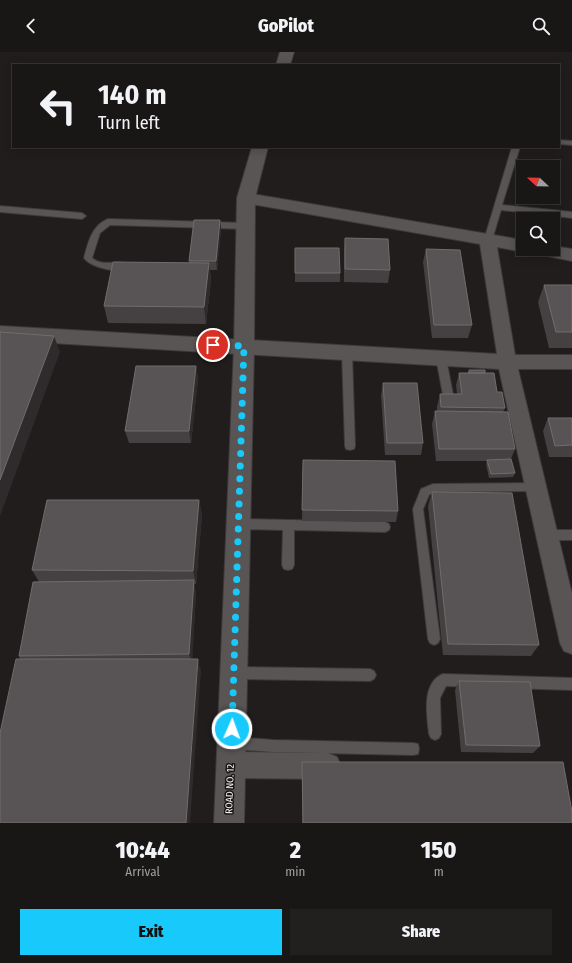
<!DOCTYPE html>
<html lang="en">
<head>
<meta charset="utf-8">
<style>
  body { margin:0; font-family:"Fira Sans Condensed",sans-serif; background:#221f1f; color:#f1f3f6; height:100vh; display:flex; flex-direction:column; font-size:15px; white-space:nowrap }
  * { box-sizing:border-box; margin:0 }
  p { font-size:13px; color:#9f9fa1 }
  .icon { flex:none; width:22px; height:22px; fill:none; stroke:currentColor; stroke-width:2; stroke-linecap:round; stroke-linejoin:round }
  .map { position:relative; height:771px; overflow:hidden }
  .panel { display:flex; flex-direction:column; background:#191616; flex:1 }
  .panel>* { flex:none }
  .hud { position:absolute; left:12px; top:12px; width:548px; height:84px; border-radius:0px; box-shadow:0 2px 10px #0003,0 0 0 1px #373535; background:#191616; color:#f1f3f6; overflow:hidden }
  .needle { width:26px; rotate:292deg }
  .fabs { position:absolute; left:516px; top:108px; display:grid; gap:8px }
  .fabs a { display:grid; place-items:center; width:44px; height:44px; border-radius:0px; background:#191616; box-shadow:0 2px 10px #0003,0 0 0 1px #373535; font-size:20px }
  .pin { position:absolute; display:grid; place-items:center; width:34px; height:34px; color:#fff; margin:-17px; border:2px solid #fff; border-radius:50%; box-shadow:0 1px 4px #0007 }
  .me { position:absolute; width:44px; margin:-22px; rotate:2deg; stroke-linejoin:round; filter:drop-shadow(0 0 3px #0008) }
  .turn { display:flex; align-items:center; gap:14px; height:84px; padding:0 20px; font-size:18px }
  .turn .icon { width:52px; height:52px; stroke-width:2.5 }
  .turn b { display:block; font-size:28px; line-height:34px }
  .eta { display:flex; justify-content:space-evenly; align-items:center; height:68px; text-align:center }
  .eta b { font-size:24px; font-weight:800; line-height:28px }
  .button { display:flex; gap:8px; margin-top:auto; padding:8px 20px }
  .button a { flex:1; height:46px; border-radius:0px; background:#17cafb; color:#111; font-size:16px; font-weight:800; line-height:46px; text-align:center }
  .button a+a { background:#221f1f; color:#f1f3f6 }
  header { display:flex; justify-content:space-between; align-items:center; height:52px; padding:0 20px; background:#191616; font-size:18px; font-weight:800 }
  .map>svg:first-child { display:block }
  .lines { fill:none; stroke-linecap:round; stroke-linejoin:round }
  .lane-casing { stroke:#3e3a3b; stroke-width:2 }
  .street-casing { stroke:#3e3a3b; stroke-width:2 }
  .secondary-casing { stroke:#3e3a3b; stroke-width:2 }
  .lane { fill:#5a5555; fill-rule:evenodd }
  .street { fill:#5a5555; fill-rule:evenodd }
  .secondary { fill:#5a5555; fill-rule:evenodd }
  .wall { fill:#454041 }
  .shaded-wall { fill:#2f2a2b }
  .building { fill:#585354; stroke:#716c6d }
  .route { stroke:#17cafb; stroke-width:7; stroke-dasharray:0 12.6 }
  .labels { text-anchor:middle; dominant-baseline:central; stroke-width:3; stroke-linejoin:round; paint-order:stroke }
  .street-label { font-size:10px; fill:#f5f1f2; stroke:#181414 }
</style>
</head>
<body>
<header><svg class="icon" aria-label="back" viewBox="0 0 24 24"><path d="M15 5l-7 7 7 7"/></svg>GoPilot<svg class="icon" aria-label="search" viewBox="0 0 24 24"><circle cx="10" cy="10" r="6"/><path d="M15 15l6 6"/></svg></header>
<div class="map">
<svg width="572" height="771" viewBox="0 0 572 771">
  <rect width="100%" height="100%" fill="#211d1d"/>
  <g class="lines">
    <g class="lane-casing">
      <path id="lane" d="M559 88 572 89V93L559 92Z
        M512 95H520L502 153 572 160V166L501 158 492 188 488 191 484 188Z
        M0 154 82 161 86 164 82 167 0 160Z
        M108 167 246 171 250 174 246 177 110 173 100 181 92 206C103 216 122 206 129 214 121 223 91 216 84 206 88 191 92 173 108 167Z
        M347 298 352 301 355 394 354 397 350 398 346 397 345 394 342 301Z
        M441 303 446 306 454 348 452 351H446L444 348 436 306Z
        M536 431 540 432 541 435 540 438 536 439 434 440 429 443 423 457 440 587 438 591 434 593 430 591 428 587 413 457 421 437 433 432Z
        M238 467 385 470 389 472 390 475 389 478 385 480 294 478V513L292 517 288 518 284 517 282 513 283 478 238 477 234 475 233 472 234 469Z
        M547 478H572V488H547L543 486 542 483 543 480Z
        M234 615 370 617 374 619 376 623 374 627 370 629 234 627 230 625 228 621 230 617Z
        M443 622 572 626V638L446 634 440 646 441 682 439 686 435 688 431 686 429 682C427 664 421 631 443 622Z
        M233 685 273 688 413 691 418 692 419 697 418 702 413 703 273 700 233 697 228 696 227 691 228 686Z"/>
    </g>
    <g class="street-casing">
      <path id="street" d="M246 141 523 188V197H529L523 200 497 195 515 303H572V317H518L572 542V602L564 599 560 591 499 317 0 288V274L497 302 480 192 240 150 238 146 240 142Z
        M553 194 572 197V209L533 201 531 197H553Z
        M230 700 328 701 337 705 341 714 337 723 328 727 230 726 221 722 217 713 221 704Z"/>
    </g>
    <g class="secondary-casing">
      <path id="secondary" d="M280 0H294L290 13H276Z
        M252 95H268L255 146 254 295 244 771H214L234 295 237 146Z"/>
    </g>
    <use href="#lane" class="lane"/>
    <use href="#street" class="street"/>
    <use href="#secondary" class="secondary"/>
  </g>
  <path class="wall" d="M220 168 221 177 217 218H210L211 228 206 272 108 271 104 254 189 211V209Z
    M345 186 390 218 388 231 344 230V199Z
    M295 196 340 221V230H295Z
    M426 197 472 273 468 286H432L423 210Z
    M544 233H572V296H549L538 250Z
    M196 314 198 327 191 391H129L125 379Z
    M469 318 485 321 497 340 505 356 503 360 515 397 511 407 515 421 513 425 489 426 486 412 487 409H436L432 372 435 359H437V355L440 342H457L456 333 459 321H468Z
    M383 331 423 391 421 403H385L381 343Z
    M548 366H572V405H549L543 379Z
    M303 408 398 459 396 470 302 469Z
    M432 440 539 593 531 604 443 603 428 454Z
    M199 448 202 463 196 532H194L196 541 192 607 201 619 20 607 19 604 39 530 32 518Z
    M459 629 540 694 533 701 461 700 455 638Z
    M302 710 572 771H302Z"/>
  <path class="shaded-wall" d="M220 168 221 177 217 218 216 209Z
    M209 211 211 228 206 272 204 255Z
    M54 284 60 300 0 464V428Z
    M196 314 198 327 191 391 189 379Z
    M199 448 202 463 196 532 193 519Z
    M194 528 196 541 192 614 189 602Z
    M198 607 201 619 190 771H186Z"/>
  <path class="building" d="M194 168H220L216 209H189Z
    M345 186 388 187 390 218 345 217Z
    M295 196H339L340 221H295Z
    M426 197 460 198 472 273H434Z
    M113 210 209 211 204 255 104 254Z
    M544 233H572V280H556Z
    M0 280 54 284 0 428Z
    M136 314H196L189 379H125Z
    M469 318H485V321H469Z
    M459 321H494L497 340H502L505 356 441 355 440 342H462Z
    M383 331H417L423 391H387Z
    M435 359 508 360 515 397H439Z
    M548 366H572V393L555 394Z
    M511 407 515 421 491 422 487 408Z
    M303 408 395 409 398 459 302 458Z
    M432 440 512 441 539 593 448 592Z
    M47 448H199L193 519 32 518Z
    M194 528 189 602 19 604 33 530Z
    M16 607H198L186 771H0V681Z
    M459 629 530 630 540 694 466 693Z
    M302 710H563L572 760V771H303Z"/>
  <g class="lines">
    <path class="route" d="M213 293 244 294 232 677"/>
  </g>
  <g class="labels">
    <g class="street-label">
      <text transform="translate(230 737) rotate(-88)">ROAD NO. 12</text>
    </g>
  </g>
</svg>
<div class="fabs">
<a><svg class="needle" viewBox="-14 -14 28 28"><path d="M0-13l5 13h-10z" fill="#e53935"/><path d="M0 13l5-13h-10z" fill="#9f9fa1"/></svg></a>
<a><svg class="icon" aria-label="search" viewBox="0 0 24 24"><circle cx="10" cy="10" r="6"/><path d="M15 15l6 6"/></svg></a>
</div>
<div class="pin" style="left:213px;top:293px;background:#d93025"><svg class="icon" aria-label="arrive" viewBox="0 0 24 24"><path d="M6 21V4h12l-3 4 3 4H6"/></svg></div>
<svg class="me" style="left:232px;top:677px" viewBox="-20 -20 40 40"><circle r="17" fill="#17cafb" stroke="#fff" stroke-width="3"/><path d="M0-11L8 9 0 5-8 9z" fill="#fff"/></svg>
<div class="hud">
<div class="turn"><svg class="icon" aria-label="left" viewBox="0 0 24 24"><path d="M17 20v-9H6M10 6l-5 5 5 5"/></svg><div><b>140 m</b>Turn left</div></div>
</div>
</div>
<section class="panel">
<div class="eta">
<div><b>10:44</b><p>Arrival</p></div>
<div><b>2</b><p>min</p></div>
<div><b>150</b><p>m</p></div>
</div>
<div class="button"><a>Exit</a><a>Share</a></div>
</section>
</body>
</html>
